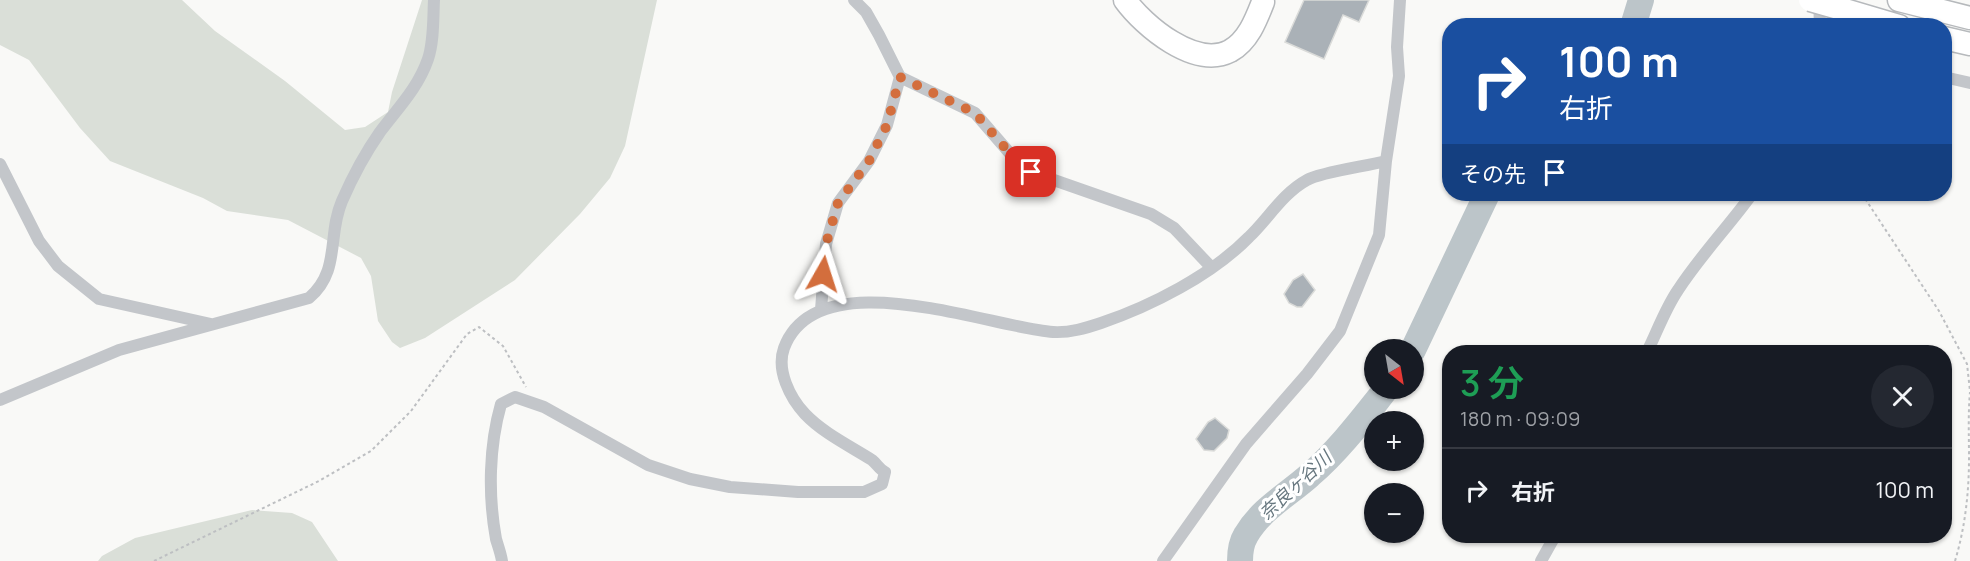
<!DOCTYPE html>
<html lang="ja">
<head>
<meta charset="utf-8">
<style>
  body { margin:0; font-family:Manrope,"Noto Sans JP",sans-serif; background:#242831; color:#f1f3f6; height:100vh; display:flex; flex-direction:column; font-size:22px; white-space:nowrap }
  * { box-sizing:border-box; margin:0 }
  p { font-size:20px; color:#9ea1a6 }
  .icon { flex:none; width:33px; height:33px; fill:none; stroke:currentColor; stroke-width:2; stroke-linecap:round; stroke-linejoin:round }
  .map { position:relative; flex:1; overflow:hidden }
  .sheet { position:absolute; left:1442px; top:345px; width:510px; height:198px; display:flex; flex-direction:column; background:#171b24; border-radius:24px; box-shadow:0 2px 4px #0004 }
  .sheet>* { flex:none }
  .hud { position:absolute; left:1442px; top:18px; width:510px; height:183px; border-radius:24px; box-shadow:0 2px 4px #0004; background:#1a4fa0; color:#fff; overflow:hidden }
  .needle { width:39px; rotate:149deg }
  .controls { position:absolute; left:1364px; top:339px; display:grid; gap:12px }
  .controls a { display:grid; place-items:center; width:60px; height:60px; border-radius:50%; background:#171b24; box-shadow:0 2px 4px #0004; font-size:30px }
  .pin { position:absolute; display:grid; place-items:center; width:51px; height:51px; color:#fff; margin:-26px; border-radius:12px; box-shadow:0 3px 9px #0006 }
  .me { position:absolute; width:66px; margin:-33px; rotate:6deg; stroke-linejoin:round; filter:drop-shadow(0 0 4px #0008) }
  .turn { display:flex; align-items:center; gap:21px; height:126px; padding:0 18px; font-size:27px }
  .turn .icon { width:78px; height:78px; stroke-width:2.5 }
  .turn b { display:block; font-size:42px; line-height:51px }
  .then { display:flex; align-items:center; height:57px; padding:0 18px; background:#0003; gap:12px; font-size:22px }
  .round { display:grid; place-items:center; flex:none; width:63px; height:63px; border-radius:32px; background:#242831 }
  .summary { display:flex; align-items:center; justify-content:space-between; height:102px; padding:0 18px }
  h1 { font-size:36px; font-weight:600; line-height:45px; color:#1e9e55 }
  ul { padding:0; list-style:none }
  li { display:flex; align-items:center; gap:18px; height:84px; padding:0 18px; border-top:2px solid #363941 }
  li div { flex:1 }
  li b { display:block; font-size:22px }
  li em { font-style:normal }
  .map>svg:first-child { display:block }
  .green { fill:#dadfd8 }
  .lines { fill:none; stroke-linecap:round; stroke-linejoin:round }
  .river { stroke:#bcc5c9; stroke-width:26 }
  .building { fill:#aab1b7; stroke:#dadbd9; stroke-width:1.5 }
  .motorway-casing { stroke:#b6b9bc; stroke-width:25 }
  .path { stroke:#bdbfc2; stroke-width:2; stroke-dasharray:3 3; stroke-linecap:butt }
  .minor { stroke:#c3c6ca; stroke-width:12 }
  .motorway { stroke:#fff; stroke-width:22 }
  .motorway-bridge-casing { stroke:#b6b9bc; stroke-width:25; stroke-linecap:butt }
  .motorway-bridge { stroke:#fff; stroke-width:22 }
  .route { stroke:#d36e3d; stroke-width:10; stroke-dasharray:0 18 }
  .labels { text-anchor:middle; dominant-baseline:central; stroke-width:6; stroke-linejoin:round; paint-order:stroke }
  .water-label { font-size:18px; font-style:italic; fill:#67777f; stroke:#fff }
</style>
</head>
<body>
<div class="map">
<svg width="1970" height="561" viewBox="0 0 1970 561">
  <rect width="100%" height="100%" fill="#f9f9f7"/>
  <path class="green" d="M0 0H182L215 31 285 81 345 130 365 127 388 112 392 92 422 0H657L625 146 610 178 580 214 515 280 425 338 400 348 392 342 378 321 371 276 361 258 288 220 227 211 203 198 110 161 80 128 29 60 0 45Z
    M252 510 292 513 312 522 338 561H98L102 556 135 538Z"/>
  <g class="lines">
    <path class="river" d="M1633 26 1641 0
      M1413 350 1487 194
      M1240 561C1240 551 1241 543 1246 535 1261 509 1289 494 1310 475 1339 450 1363 418 1387 388"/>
  </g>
  <path class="building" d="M1304 0H1369L1359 22 1343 15 1324 59 1285 42Z
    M1303 274 1315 290 1302 307H1297L1289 303 1284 294 1293 280Z
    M1215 418 1229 430 1227 438 1214 451 1204 450 1196 439 1208 422Z"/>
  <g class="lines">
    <g class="motorway-casing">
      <path id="motorway" d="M1125 0C1144 26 1195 69 1230 51 1248 41 1256 20 1263 2
        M1899 0 1970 18
        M1838 8 1899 26
        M1944 38 1970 44"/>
    </g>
    <path class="path" d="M1862 194 1939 311 1967 364 1970 391
      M154 561 319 481 371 451 411 411 467 334 479 327 503 346 526 387
      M1955 561C1965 528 1969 493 1969 458 1969 435 1968 414 1970 392"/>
    <path class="minor" d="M854 0 866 12 879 35 900 77 975 113 1013 157 1031 172 1151 214 1174 228 1211 267
      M1819 0 1820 26
      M1944 77 1970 83
      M0 164 39 241 58 266 99 299 211 324
      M821 310 826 244 838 203 869 161 887 125 900 77
      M1647 352C1657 332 1665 309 1678 290 1700 256 1728 227 1752 194
      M0 400 119 350 309 298C341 271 327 235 342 201 352 178 366 152 380 132 398 108 418 88 428 59 434 41 433 19 434 0
      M502 561C501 554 498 546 496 539 488 495 489 446 501 404L515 397 544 407 648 465 690 479 730 487 798 492H864L882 484 885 472C879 469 877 464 872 460 850 446 823 433 805 414 790 398 776 370 784 348 817 259 988 327 1053 332 1070 333 1086 328 1101 323 1151 306 1212 275 1249 237 1268 219 1283 193 1307 180 1321 172 1368 166 1386 161
      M1163 561 1246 444 1307 374 1340 331 1379 235 1386 161 1399 76 1397 47 1400 0
      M1541 561 1555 536"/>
    <use href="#motorway" class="motorway"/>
    <g class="motorway-bridge-casing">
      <path id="motorway-bridge" d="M1810 0 1838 8"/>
    </g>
    <use href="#motorway-bridge" class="motorway-bridge"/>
  </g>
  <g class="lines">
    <path class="route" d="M823 274 826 244 838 203 869 161 887 125 900 77 975 113 1013 157 1031 172"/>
  </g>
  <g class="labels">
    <g class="water-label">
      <text transform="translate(1295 485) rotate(-43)">奈良ヶ谷川</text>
    </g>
  </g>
</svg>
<div class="controls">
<a><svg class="needle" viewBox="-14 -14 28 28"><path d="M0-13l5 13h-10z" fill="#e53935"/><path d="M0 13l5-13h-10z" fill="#9ea1a6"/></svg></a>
<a>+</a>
<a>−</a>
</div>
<div class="pin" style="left:1031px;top:172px;background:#d93025"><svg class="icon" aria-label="arrive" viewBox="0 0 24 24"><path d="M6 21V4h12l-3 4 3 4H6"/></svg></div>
<svg class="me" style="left:823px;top:274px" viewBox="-20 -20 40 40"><path d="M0-17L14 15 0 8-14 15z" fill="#d36e3d" stroke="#fff" stroke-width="4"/></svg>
<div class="hud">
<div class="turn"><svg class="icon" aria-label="right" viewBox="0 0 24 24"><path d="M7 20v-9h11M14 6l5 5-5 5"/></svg><div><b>100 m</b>右折</div></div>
<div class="then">その先<svg class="icon" aria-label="arrive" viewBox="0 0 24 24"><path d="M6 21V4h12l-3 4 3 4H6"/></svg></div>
</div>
<section class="sheet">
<div class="summary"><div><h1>3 分</h1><p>180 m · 09:09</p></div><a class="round"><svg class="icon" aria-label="close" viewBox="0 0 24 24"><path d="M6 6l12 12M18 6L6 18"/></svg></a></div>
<ul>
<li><svg class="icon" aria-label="right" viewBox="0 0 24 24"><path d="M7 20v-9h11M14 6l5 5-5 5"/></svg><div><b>右折</b></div><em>100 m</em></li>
</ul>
</section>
</div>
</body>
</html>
